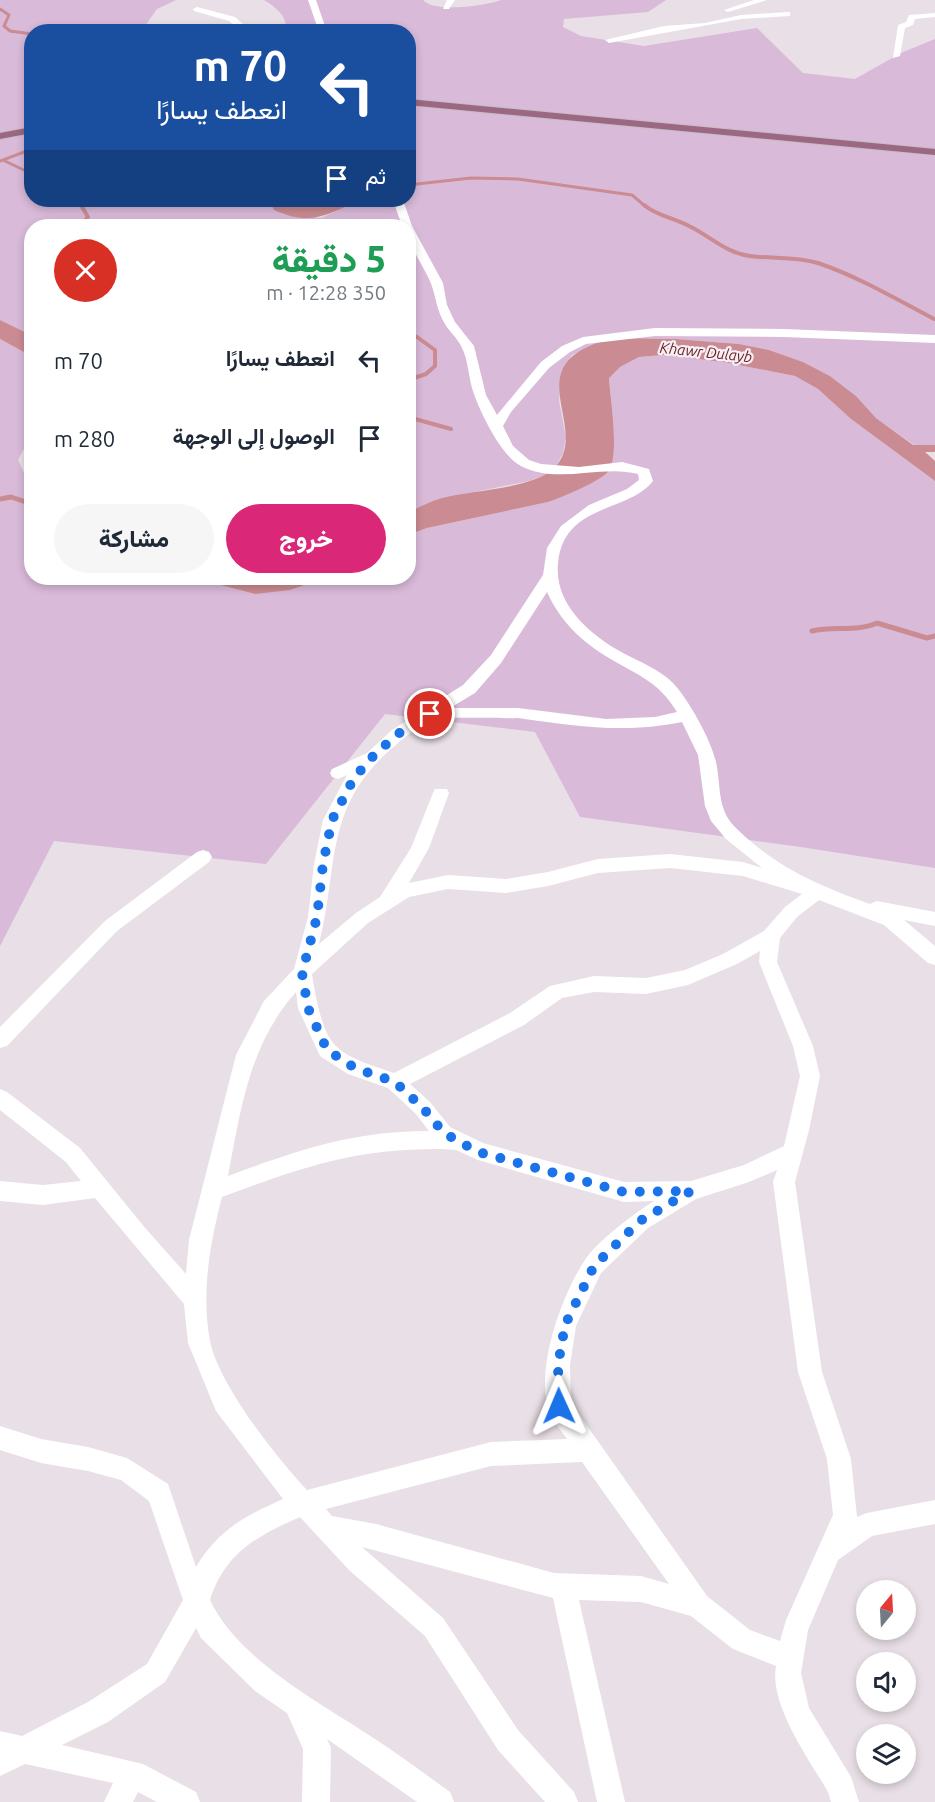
<!DOCTYPE html>
<html lang="ar">
<head>
<meta charset="utf-8">
<style>
  body { margin:0; font-family:Ubuntu,Vazirmatn,sans-serif; background:#f6f6f7; color:#1f2937; direction:rtl; height:100vh; display:flex; flex-direction:column; font-size:22px; white-space:nowrap }
  * { box-sizing:border-box; margin:0 }
  p { font-size:20px; color:#747a83 }
  .icon { flex:none; width:33px; height:33px; fill:none; stroke:currentColor; stroke-width:2; stroke-linecap:round; stroke-linejoin:round }
  .map { position:relative; flex:1; overflow:hidden; direction:ltr }
  .panel { position:absolute; left:24px; top:219px; width:392px; height:366px; display:flex; flex-direction:column; background:#fff; border-radius:24px; box-shadow:0 3px 9px #0003; direction:rtl }
  .panel>* { flex:none }
  .banner { position:absolute; left:24px; top:24px; width:392px; height:183px; border-radius:24px; box-shadow:0 3px 9px #0003; direction:rtl; background:#1a4fa0; color:#fff; overflow:hidden }
  .needle { width:39px; rotate:18deg }
  .fabs { position:absolute; left:856px; top:1580px; display:grid; gap:12px }
  .fabs a { display:grid; place-items:center; width:60px; height:60px; border-radius:50%; background:#fff; box-shadow:0 3px 9px #0003; font-size:30px }
  .pin { position:absolute; display:grid; place-items:center; width:51px; height:51px; color:#fff; margin:-26px; border:3px solid #fff; border-radius:50%; box-shadow:0 2px 6px #0007 }
  .me { position:absolute; width:66px; margin:-33px; rotate:359deg; stroke-linejoin:round; filter:drop-shadow(0 0 4px #0008) }
  .turn { display:flex; align-items:center; gap:21px; height:126px; padding:0 30px; font-size:27px }
  .turn .icon { width:78px; height:78px; stroke-width:2.5 }
  .turn b { display:block; font-size:42px; line-height:51px }
  .then { display:flex; align-items:center; height:57px; padding:0 30px; background:#0003; gap:12px; font-size:22px }
  .round { display:grid; place-items:center; flex:none; width:63px; height:63px; border-radius:32px; background:#f6f6f7 }
  .summary { display:flex; align-items:center; justify-content:space-between; height:102px; padding:0 30px }
  h1 { font-size:36px; font-weight:800; line-height:45px; color:#1e9e55 }
  .cta { display:flex; gap:12px; margin-top:auto; padding:12px 30px }
  .cta a { flex:1; height:69px; border-radius:36px; background:#db2777; color:#fff; font-size:24px; font-weight:800; line-height:69px; text-align:center }
  .cta a+a { background:#f6f6f7; color:#1f2937 }
  ul { padding:0; list-style:none }
  li { display:flex; align-items:center; gap:18px; height:78px; padding:0 30px }
  li div { flex:1 }
  li b { display:block; font-size:22px }
  li em { font-style:normal }
  .map>svg:first-child { display:block }
  .green { fill:#d9bad9 }
  .water { fill:#cb8b92 }
  .lines { fill:none; stroke-linecap:round; stroke-linejoin:round }
  .stream-far2 { stroke:#cb8b92; stroke-width:3 }
  .stream-far1 { stroke:#cb8b92; stroke-width:4 }
  .stream { stroke:#cb8b92; stroke-width:5 }
  .major-casing { stroke:#c3bdc0; stroke-width:2 }
  .minor { fill:#fff; fill-rule:evenodd }
  .major { fill:#9c6782; fill-rule:evenodd }
  .route { stroke:#1a73e8; stroke-width:10; stroke-dasharray:0 18 }
  .labels { text-anchor:middle; dominant-baseline:central; stroke-width:4.5; stroke-linejoin:round; paint-order:stroke }
  .far-water-label { font-size:15px; font-style:italic; fill:#6f2128; stroke:#f6eff5 }
</style>
</head>
<body>
<div class="map">
<svg width="935" height="1802" viewBox="0 0 935 1802">
  <rect width="100%" height="100%" fill="#e9dfe6"/>
  <path class="green" d="M0 0H176L157 9 142 30 149 31 32 32V200H254L273 206 282 214 321 218 361 200H408V32L286 31C288 17 276 7 264 0H423C434 13 485 6 501 0H666L648 12 564 19 563 27 581 36 644 46 757 28 803 73 855 79 901 53 935 39V445H914L876 418 856 396 830 376 803 362 769 350 739 344 676 339 615 338 572 355 561 376 559 401 566 437 563 453 556 466 547 474 529 481 440 499 408 512V226H32L31 335 0 320Z
    M0 339 31 356V447L23 450 18 460 31 488 32 578H179L205 581 255 594 324 578H408V535L427 528 548 502C562 497 596 483 607 473 621 460 610 398 609 377L620 367 639 357 663 355 723 362 795 376 818 389 851 419 935 481V868L801 847 580 817 535 732 385 714 266 864 54 841 0 946Z"/>
  <path class="water" d="M254 200H361C328 214 311 227 274 210L272 206Z
    M0 320 31 335V356L0 339Z
    M615 338 676 339 739 344 769 350 803 362 830 376 856 396 876 418 913 445H935V452H925L935 461V481L851 419 818 389 795 376 723 362 663 355 639 357 620 367 609 378C610 398 621 460 607 473 596 483 563 497 548 502L427 528 408 535V512C419 508 430 501 442 498 472 490 535 489 555 467 593 426 510 362 615 338Z
    M179 578H324L290 590 255 594 205 581Z"/>
  <g class="lines">
    <path class="stream-far2" d="M0 9 9 15 4 26 10 31 32 34
      M0 161 32 149
      M5 161 32 174
      M408 185 471 178 518 179 632 195 645 206
      M78 200 82 206"/>
    <path class="stream-far1" d="M644 205C657 216 674 218 689 226 710 236 726 253 750 256 774 259 795 256 818 263 859 277 896 299 934 319
      M80 226 88 217 81 205
      M408 334 417 337 435 350V366L426 374 408 380
      M408 417 451 429"/>
    <path class="stream" d="M0 499 11 497 32 504
      M812 631C833 626 857 632 877 623L927 638 935 636"/>
    <g class="major-casing">
      <path id="major" d="M408 99 935 149V155L408 105Z
        M32 127V133L0 139V133Z"/>
    </g>
    <path class="minor" d="M308 0H316L327 32H319Z
      M447 0H455L449 9H443Z
      M754 0H767L728 12 724 10Z
      M197 7 235 17 252 32H242L229 21 194 11 193 9Z
      M787 12H790V16L741 19 609 43 605 40 664 26 705 23 741 15Z
      M935 13V17L915 19 913 25 905 28 900 56 893 58 898 25 906 22 909 15Z
      M393 200H403L412 226 443 283 447 305 455 322 474 346 486 395 497 415 541 362 562 346 583 337 655 328 784 329 935 335V343L784 337 655 336 586 344 570 352 549 368 511 412 503 426 513 446 529 460 541 464 579 467 622 462 649 469 653 481C628 513 564 503 558 563 554 604 589 634 623 653 640 662 659 669 673 683 689 700 711 740 716 762 721 785 717 808 734 826 775 867 817 885 870 904L877 901 935 912V926L904 920 935 946V965L928 963 884 925 819 900 797 917 780 938 777 962 813 1046 820 1076 809 1130 795 1182 822 1372 851 1459 857 1517 867 1513 935 1500V1524L872 1536 838 1560 808 1630 801 1673 809 1708 851 1777 859 1802H831L828 1792C809 1759 769 1705 776 1666L733 1649 691 1616 641 1602 579 1600 625 1802H597L553 1598 362 1547 443 1618 518 1730 574 1792 578 1802H545L498 1750 425 1636 349 1570 300 1517C257 1536 225 1553 210 1600 238 1660 321 1703 375 1739 401 1756 425 1774 450 1792L454 1802H417L327 1739 331 1748 330 1802H302L303 1749 287 1713 255 1691 201 1638 196 1628 165 1682 108 1722 62 1745 143 1764 196 1792 200 1802H157L138 1792 133 1802H104L113 1783 25 1764 0 1776V1731L22 1736 88 1702 147 1664 183 1600 149 1501 121 1480 88 1471 41 1463 0 1450V1426L41 1439 88 1447 127 1458 168 1484 196 1567C218 1530 245 1516 283 1499L216 1411 188 1343 184 1304 95 1198 43 1205 0 1201V1181L43 1185 81 1181 66 1162 0 1110V1089L7 1092 80 1148 146 1229 186 1274 189 1240 236 1055 264 1001 294 969 308 917 314 864 323 820 347 775 338 779 332 777 330 773 332 769 367 753 392 730 463 685 491 655 543 575 547 548 561 526 589 505 627 489 639 480 638 474C601 464 557 485 521 466 502 457 481 414 474 394 468 379 469 360 461 346 457 338 449 331 445 324 436 310 436 295 430 281 422 263 408 247 408 226H402ZM547 592C560 621 582 642 609 658 639 676 658 681 677 712L655 717 606 719 518 708H450L475 693 501 663ZM518 718C576 726 624 734 682 722L698 755 705 806 711 821 726 839 762 868 743 862 670 854 598 859 548 872 506 879 448 875 409 883 429 848 449 793 447 789H435L433 793 411 848 380 897 356 913 319 944C339 867 323 809 391 749 403 739 417 726 432 720 443 716 502 719 518 718ZM670 868 743 876 802 894 785 907 764 931 723 954 685 970 646 978 594 976 550 986 510 1013 394 1073C375 1066 349 1060 335 1045 321 1031 315 993 312 974L368 923 409 897 448 889 506 893 548 886 598 873ZM760 951 759 962 793 1046 800 1076 784 1146 744 1165 691 1181 624 1182 483 1143 450 1127 430 1102 410 1084 524 1025 562 998 594 992 646 994 688 985 737 964ZM296 992 298 1008 320 1056 348 1074 388 1088 416 1114 429 1131C353 1131 298 1150 228 1176 241 1108 249 1045 296 992ZM443 1149 456 1150 478 1160 624 1202 654 1201C635 1213 597 1241 585 1260 562 1294 536 1367 548 1408 551 1419 560 1429 567 1439L491 1442 307 1490C276 1457 219 1385 210 1341 201 1293 210 1243 222 1197 303 1167 355 1148 443 1149ZM777 1170 773 1182 798 1372 827 1459 833 1515 786 1620 780 1641 750 1630 707 1596 571 1403 570 1365 576 1326 601 1273 648 1228 696 1199 749 1182ZM582 1462 669 1584 641 1576 554 1573 376 1524 332 1516 326 1509 491 1466Z
      M203 850 209 852 212 857 209 862 117 931 7 1046 0 1048V1027L105 921 197 852Z"/>
    <use href="#major" class="major"/>
  </g>
  <g class="lines">
    <path class="route" d="M430 714 398 734 375 754 354 778 332 820 323 864 317 917 302 973 308 1008 327 1050 355 1068 395 1082 423 1108 444 1133 478 1152 624 1192 691 1191 640 1221 594 1266 565 1325 558 1365 559 1406"/>
  </g>
  <g class="labels">
    <g class="far-water-label">
      <text transform="translate(706 352) rotate(6)">Khawr Dulayb</text>
    </g>
  </g>
</svg>
<div class="fabs">
<a><svg class="needle" viewBox="-14 -14 28 28"><path d="M0-13l5 13h-10z" fill="#e53935"/><path d="M0 13l5-13h-10z" fill="#747a83"/></svg></a>
<a><svg class="icon" aria-label="sound" viewBox="0 0 24 24"><path d="M4 9h4l5-4v14l-5-4H4zM17 9q2 3 0 6"/></svg></a>
<a><svg class="icon" aria-label="layers" viewBox="0 0 24 24"><path d="M12 4l9 5-9 5-9-5zM3 14l9 5 9-5"/></svg></a>
</div>
<div class="pin" style="left:430px;top:714px;background:#d93025"><svg class="icon" aria-label="arrive" viewBox="0 0 24 24"><path d="M6 21V4h12l-3 4 3 4H6"/></svg></div>
<svg class="me" style="left:559px;top:1406px" viewBox="-20 -20 40 40"><path d="M0-17L14 15 0 8-14 15z" fill="#1a73e8" stroke="#fff" stroke-width="4"/></svg>
<div class="banner">
<div class="turn"><svg class="icon" aria-label="left" viewBox="0 0 24 24"><path d="M17 20v-9H6M10 6l-5 5 5 5"/></svg><div><b>70 m</b>انعطف يسارًا</div></div>
<div class="then">ثم<svg class="icon" aria-label="arrive" viewBox="0 0 24 24"><path d="M6 21V4h12l-3 4 3 4H6"/></svg></div>
</div>
<section class="panel">
<div class="summary"><div><h1>5 دقيقة</h1><p>350 m · 12:28</p></div><a class="round" style="background:#d93025;color:#fff"><svg class="icon" aria-label="close" viewBox="0 0 24 24"><path d="M6 6l12 12M18 6L6 18"/></svg></a></div>
<ul>
<li><svg class="icon" aria-label="left" viewBox="0 0 24 24"><path d="M17 20v-9H6M10 6l-5 5 5 5"/></svg><div><b>انعطف يسارًا</b></div><em>70 m</em></li>
<li><svg class="icon" aria-label="arrive" viewBox="0 0 24 24"><path d="M6 21V4h12l-3 4 3 4H6"/></svg><div><b>الوصول إلى الوجهة</b></div><em>280 m</em></li>
</ul>
<div class="cta"><a>خروج</a><a>مشاركة</a></div>
</section>
</div>
</body>
</html>
